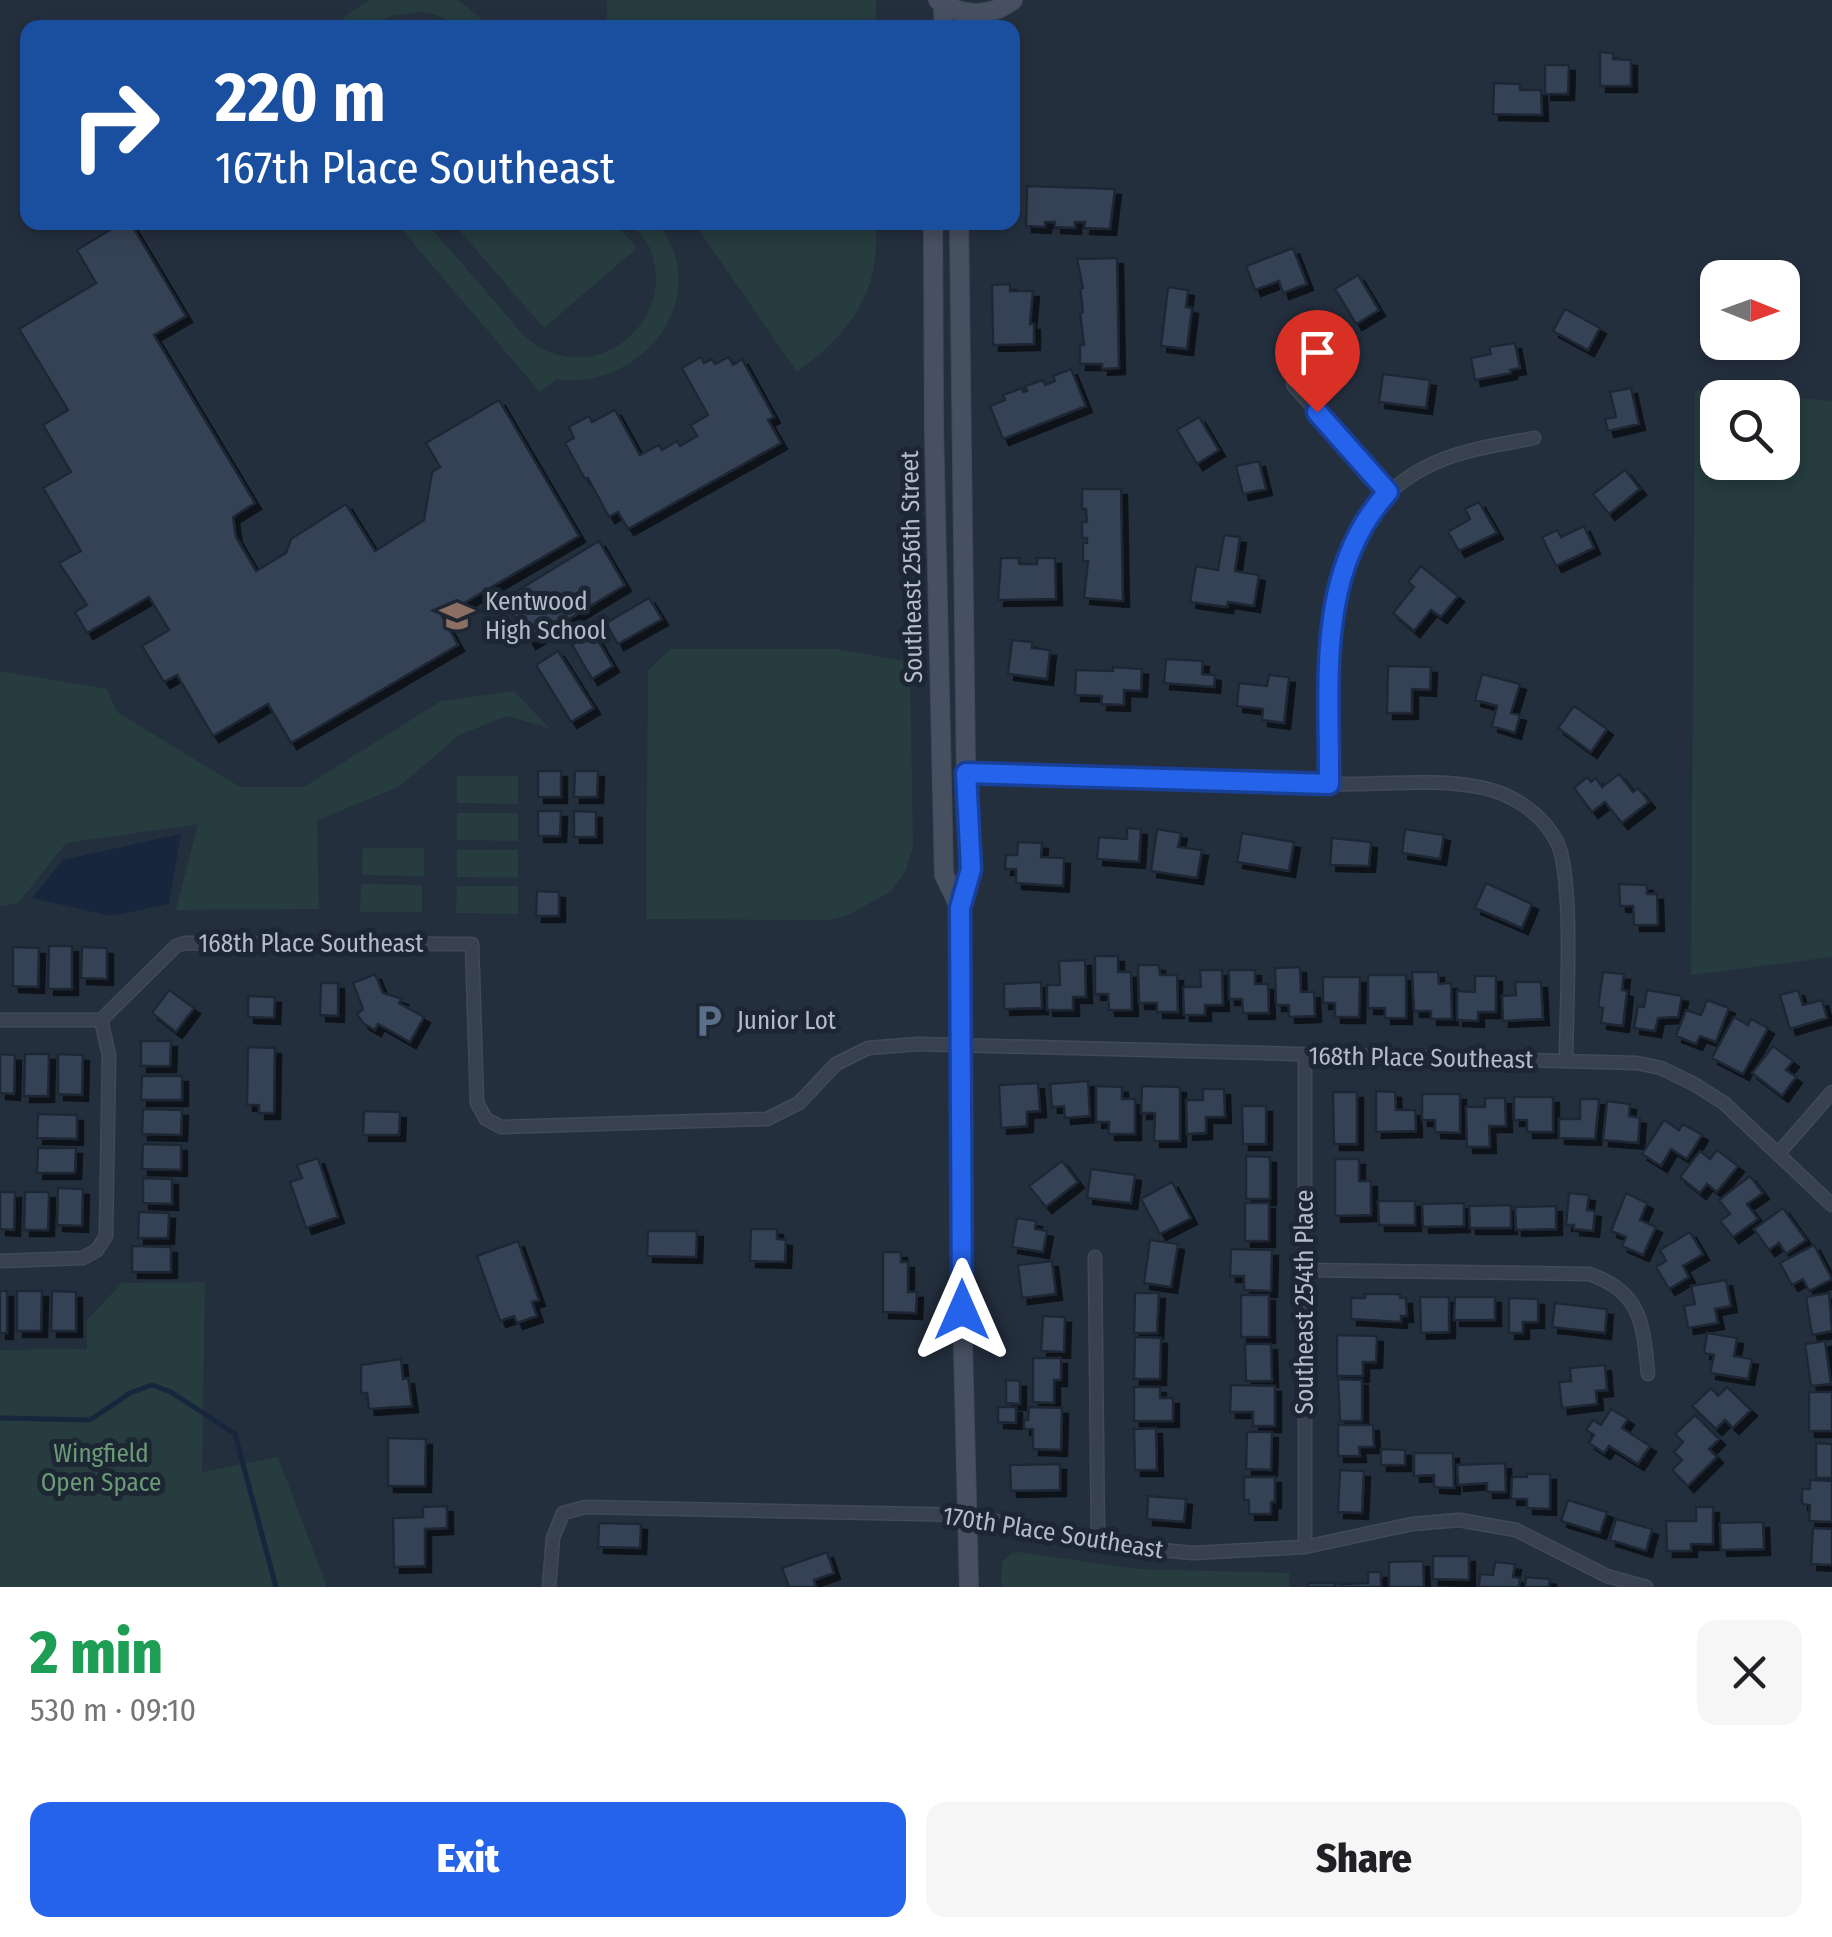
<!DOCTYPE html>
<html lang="en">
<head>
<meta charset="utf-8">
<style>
  body { margin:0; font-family:"Fira Sans Condensed",sans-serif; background:#f6f6f6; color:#202124; height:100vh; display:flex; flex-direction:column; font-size:38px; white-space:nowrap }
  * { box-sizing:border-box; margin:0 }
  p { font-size:32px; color:#757577 }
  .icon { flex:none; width:55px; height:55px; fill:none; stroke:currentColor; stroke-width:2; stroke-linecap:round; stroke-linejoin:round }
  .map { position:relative; height:1587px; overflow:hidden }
  .panel { display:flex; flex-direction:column; background:#fff; flex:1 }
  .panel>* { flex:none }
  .hud { position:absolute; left:20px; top:20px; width:1000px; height:210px; border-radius:20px; box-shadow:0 5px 15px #0003; background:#1a4fa0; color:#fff; overflow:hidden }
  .needle { width:65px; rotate:91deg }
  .tools { position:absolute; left:1700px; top:260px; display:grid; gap:20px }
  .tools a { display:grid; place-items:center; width:100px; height:100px; border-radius:20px; background:#fff; box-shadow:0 5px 15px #0003; font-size:50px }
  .pin { position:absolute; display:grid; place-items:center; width:85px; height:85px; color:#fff; margin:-102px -42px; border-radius:50% 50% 50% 0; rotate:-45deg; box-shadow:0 0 10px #0007 }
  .pin .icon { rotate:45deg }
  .me { position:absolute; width:110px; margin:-55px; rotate:0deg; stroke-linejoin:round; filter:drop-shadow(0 0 8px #0008) }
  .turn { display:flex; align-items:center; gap:35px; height:210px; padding:0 30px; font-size:45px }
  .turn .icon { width:130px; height:130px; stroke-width:2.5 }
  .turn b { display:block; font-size:70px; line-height:85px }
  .round { display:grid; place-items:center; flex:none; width:105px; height:105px; border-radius:20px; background:#f6f6f6 }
  .overview { display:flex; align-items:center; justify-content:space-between; height:170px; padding:0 30px }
  h1 { font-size:60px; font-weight:800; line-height:75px; color:#1e9e55 }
  .primary-button { display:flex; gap:20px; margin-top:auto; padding:20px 30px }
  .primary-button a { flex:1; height:115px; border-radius:20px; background:#2563eb; color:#fff; font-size:40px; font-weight:800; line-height:115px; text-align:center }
  .primary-button a+a { background:#f6f6f6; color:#202124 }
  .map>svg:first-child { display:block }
  .green { fill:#263c3f; fill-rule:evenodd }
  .water { fill:#17263c }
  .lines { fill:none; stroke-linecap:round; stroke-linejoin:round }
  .stream { stroke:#17263c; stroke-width:5 }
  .building { fill:#364354; stroke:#1f2835; stroke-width:2.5; filter:url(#shadow) }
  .street-casing { stroke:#414a57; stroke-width:15 }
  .secondary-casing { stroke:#414a57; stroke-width:20 }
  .street { stroke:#38414e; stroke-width:12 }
  .secondary { stroke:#465061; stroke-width:18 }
  .route-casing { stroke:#184099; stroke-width:25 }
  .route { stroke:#2563eb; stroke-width:18 }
  .labels { text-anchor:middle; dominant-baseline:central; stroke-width:10; stroke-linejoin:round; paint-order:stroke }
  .street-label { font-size:25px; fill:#b4bcc9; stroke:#1d2633 }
  .poi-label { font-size:25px; fill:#b4bcc9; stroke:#1d2633; text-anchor:start }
  .park-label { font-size:25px; fill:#6b9a76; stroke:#1d2633 }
</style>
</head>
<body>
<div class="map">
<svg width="1832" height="1587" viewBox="0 0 1832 1587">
  <defs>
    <filter id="shadow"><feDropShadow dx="6" dy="6" stdDeviation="0" flood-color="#0009"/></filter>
  </defs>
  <rect width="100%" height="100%" fill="#242f3e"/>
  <path class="green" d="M370 0H458L492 27H461L436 15 421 12 391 16 368 27H335L349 13Z
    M607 0H876V27H607Z
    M712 222 875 223C883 291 848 335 797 372L699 230Z
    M396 223H426C450 250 474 277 497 304 511 320 523 339 541 348 602 382 674 320 652 254 648 241 639 233 630 223H657C717 294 643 392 556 379L540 392Z
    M453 223H615L637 248 544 328Z
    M1695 390 1832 401V957L1691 975ZM1718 398H1782V462H1718Z
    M670 649H837L910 662 913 846 906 870 891 891 849 915 828 920 646 919 648 671Z
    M0 671 107 689 117 712 240 787H304L441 701 514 691 549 728 507 716 459 735 400 786 317 821 319 909 176 910 198 824 66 843 18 903 0 906Z
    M457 776H518V804L457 803Z
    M457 813H518V841L457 840Z
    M363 848H424V876L362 875Z
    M457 850H518V878L457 877Z
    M361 884 422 885V912H360Z
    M457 886H518V914L456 913Z
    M205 1282 202 1472 278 1457 327 1587H0V1350L87 1349V1320L122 1283Z
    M1019 1552 1137 1569 1289 1573V1587H1001L1002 1562 1012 1553Z"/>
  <path class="water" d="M181 834 169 904 111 916 32 898 63 860Z"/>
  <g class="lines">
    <path class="stream" d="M0 1418 90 1420 130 1393 152 1385 171 1392 235 1434 276 1587"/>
  </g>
  <path class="building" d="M1600 52 1613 53V59L1631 60V86H1600Z
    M1545 65H1569L1568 94H1545Z
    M1494 83 1520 84V90H1541L1542 115 1493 114Z
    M1027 186 1115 189 1110 229 1084 228 1085 222H1075V228L1055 227V222H1045V227L1026 226Z
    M123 222H130L186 316 154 335 255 503 233 517 236 537 256 571 286 553 291 539 346 504 375 551 424 520 432 472 440 467 426 443 499 400 579 536 442 616 458 645 291 743 268 704 213 736 177 675 164 682 142 646 169 630 149 597 87 633 75 612 87 605 59 563 81 551 43 488 71 472 43 425 68 410 19 329 96 283 77 250Z
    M1293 248 1307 284 1283 293 1279 281 1255 290 1246 266Z
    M1117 258 1119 368 1102 369V364H1080V345H1084L1080 313 1083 312 1080 288H1083L1077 259Z
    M1358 275 1379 310 1356 324 1335 289Z
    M1010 284V291H1033L1030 324H1034V344L993 345 992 285Z
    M1168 287 1188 290 1186 307 1192 308 1187 349 1161 346Z
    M1565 309 1600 328 1588 350 1553 331Z
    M1515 343 1520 368 1510 370 1511 373 1475 380 1471 358 1491 354 1489 347Z
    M701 357 704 363 712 359 715 364 729 357 733 365 742 359 774 417 768 420 781 443 628 529 618 512 609 517 588 478 585 479 565 443 574 438 569 427 589 416 592 422 615 410 640 455 659 445 662 450 677 441 680 446 697 436 691 425 708 415 682 368Z
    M1071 369 1086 406 1003 439 990 406 1005 400 1003 395 1022 388 1023 392 1027 391 1025 386 1043 380 1045 385 1055 381 1053 376Z
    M1383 374 1430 380 1426 408 1379 402Z
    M1631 388 1639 424 1608 431 1605 419 1616 417 1610 392Z
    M1199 417 1219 450 1197 464 1177 430Z
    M1259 461 1266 489 1243 494 1236 466Z
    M1625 470 1640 489 1609 514 1593 494Z
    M1082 489H1121L1123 601 1084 598 1088 561H1083V543H1087V538H1082V522H1087L1086 509H1082Z
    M1479 502 1497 533 1459 551 1448 532 1470 519 1465 509Z
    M1584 526 1594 548 1556 566 1542 537 1557 530 1561 537Z
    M1224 535 1240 537 1235 571 1259 575 1254 606 1228 602 1227 607 1190 602 1196 566 1218 570Z
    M599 541 625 585 530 643 504 599Z
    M1001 558H1019V564H1037V558H1055L1056 599 998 600Z
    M1421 566 1458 596 1441 617 1431 610 1414 631 1393 613 1414 587 1408 582Z
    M649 598 662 619 618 644 606 623Z
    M593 632 613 666 592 679 572 645Z
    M1012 640 1032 642V648L1050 650 1047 679 1008 674Z
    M558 651 594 708 571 722 536 665Z
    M1166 659 1203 661 1202 674 1215 675 1214 687 1164 683Z
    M1388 666 1431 667 1430 690 1412 689V713H1387Z
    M1113 667 1142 669 1141 691 1124 690V705L1101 704 1102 696 1075 695 1076 670 1113 671Z
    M1482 674 1520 684 1511 713 1520 715 1515 733 1492 726 1497 706 1475 700Z
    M1269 675 1289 677 1284 723 1262 720 1263 709 1237 706 1239 683 1267 686Z
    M1574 706 1607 729 1591 752 1558 728Z
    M538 771H561V797H538Z
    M575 771H598L597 797H574Z
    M1619 774 1633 792 1638 788 1649 802 1622 823 1605 802 1592 812 1574 788 1587 777 1591 782 1596 778 1602 787Z
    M538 811H561L560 836H538Z
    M574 811 596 812V837H574Z
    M1127 828 1141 829 1139 862 1097 859 1099 837 1127 839Z
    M1157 829 1181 833 1178 847 1202 850 1197 878 1151 871Z
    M1405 829 1444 835 1440 859 1402 853Z
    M1242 833 1294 842 1289 871 1237 862Z
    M1332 838 1371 842 1369 866 1330 865Z
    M1018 842 1042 843 1041 857 1064 858 1063 886 1016 883V869H1005L1006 855H1017Z
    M1486 883 1532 904 1522 928 1475 908Z
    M1619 884 1647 885V894H1657L1658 925H1634L1633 906H1620Z
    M537 891 559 892V916H536Z
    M49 946H72V989H48Z
    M13 947 39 948 38 987 13 986Z
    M82 947 107 948V979L81 978Z
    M1095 956H1118V972H1131L1132 1010H1109L1108 994H1095Z
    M1085 960 1086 997H1073V1010H1047V985H1060L1059 961Z
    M1138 965H1159L1160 975H1177L1178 1012H1157V1003H1139Z
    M1300 967 1301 992H1314L1315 1016 1289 1017V1005H1276L1275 968Z
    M1200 970H1222L1223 1005H1205V1015H1184L1183 987H1201Z
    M1229 970H1255V984H1268L1269 1013H1243L1242 999H1229Z
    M1412 972H1438L1439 984 1451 983 1452 1019H1431V1011H1414Z
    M1603 972 1624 974 1622 990 1627 991 1623 1026 1601 1023 1603 1008 1598 1007Z
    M375 974 383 993 402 999 399 1003 424 1017 410 1042 378 1024 375 1030 363 1023 357 1014 363 1009 353 983Z
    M1368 975H1406V1018H1385V1008H1368Z
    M1475 976H1496V1012H1478V1021L1457 1020V991L1475 992Z
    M1323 977H1360L1359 1017H1335V1003H1323Z
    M1041 982 1042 1008 1004 1009V984Z
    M1515 982H1541L1543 1019 1503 1021 1502 996 1516 995Z
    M321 983H338V1016L320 1015Z
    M169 990 194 1008 176 1032 152 1013Z
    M1647 990 1682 996 1678 1017 1658 1018 1655 1031 1634 1028 1638 1006 1644 1007Z
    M1798 990 1803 1005 1822 1000 1827 1018 1790 1029 1780 995Z
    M248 996 275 997 274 1018 248 1017Z
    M1707 1000 1729 1008 1716 1042 1700 1036 1696 1044 1676 1036 1686 1010 1701 1015Z
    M1734 1017 1748 1025 1751 1019 1768 1028 1743 1074 1712 1058Z
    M141 1041H171L170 1066H141Z
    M1773 1046 1793 1061 1786 1070 1796 1077 1782 1096 1752 1073Z
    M248 1047 275 1048 274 1113H259V1105H247Z
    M0 1054 15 1055 14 1094 0 1093Z
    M25 1054H49L48 1096H24Z
    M58 1054 83 1055 82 1095 58 1094Z
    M142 1076H182V1100H141Z
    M1088 1081 1090 1116 1065 1118 1064 1106 1052 1107 1050 1084Z
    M1038 1083 1040 1111 1027 1112V1126L1001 1128 999 1085Z
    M1096 1086 1122 1087V1099H1135V1134H1109V1122H1096Z
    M1142 1086 1180 1087V1141H1154L1155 1113H1141Z
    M1203 1089H1224L1225 1117H1206V1133L1187 1134 1186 1100H1203Z
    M1376 1091 1395 1092 1396 1110H1415L1416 1131 1376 1132Z
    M1333 1092H1357V1144H1334Z
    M1422 1094H1460V1133L1435 1132V1120H1422Z
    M1514 1097H1553V1132H1527V1120H1514Z
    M1485 1098H1505L1506 1126H1489L1490 1147H1467L1466 1107H1485Z
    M1580 1099H1599L1595 1139 1559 1138V1119H1580Z
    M1607 1101 1630 1104 1629 1116 1640 1118 1638 1143 1603 1140Z
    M1242 1106H1266V1144H1243Z
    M143 1109 182 1110 181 1135 142 1134Z
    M364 1111 400 1112 399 1135H363Z
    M38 1114 77 1115V1139L37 1138Z
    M1664 1120 1679 1130 1683 1124 1702 1135 1687 1159 1671 1149 1661 1166 1642 1154Z
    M143 1144 181 1145V1170L142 1169Z
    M38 1148H76L75 1173H37Z
    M1717 1150 1738 1166 1717 1192 1707 1184 1700 1193 1680 1177 1700 1151 1710 1159Z
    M1246 1156 1270 1157V1199H1246Z
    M318 1158 338 1217 306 1228 290 1182 302 1178 297 1165Z
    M1335 1159H1359V1181H1371V1215L1335 1216Z
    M1062 1161 1078 1182 1046 1207 1029 1186Z
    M1091 1169 1135 1175 1131 1203 1087 1198Z
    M1750 1176 1763 1193 1747 1204 1758 1219 1733 1237 1720 1221 1730 1214 1719 1200Z
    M143 1178 172 1179V1204L143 1203Z
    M1172 1182 1191 1218 1160 1234 1141 1199Z
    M58 1188 83 1189 82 1226 57 1225Z
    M0 1192H15L14 1230 0 1229Z
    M25 1192H49L48 1230H24Z
    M1569 1193 1589 1195 1587 1210 1595 1211 1593 1231 1574 1229V1225H1566Z
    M1626 1193 1647 1203 1640 1220 1656 1227 1643 1255 1622 1246 1626 1237 1611 1231Z
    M1378 1201H1415V1225H1379Z
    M1245 1203H1269V1241H1245Z
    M1464 1203V1226L1423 1227 1422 1204Z
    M1511 1205V1228H1470L1469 1206Z
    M1556 1206V1229L1516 1230 1515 1207Z
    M1783 1208 1806 1240 1786 1254 1779 1243 1769 1250 1754 1229Z
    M139 1212 169 1213 168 1238H138Z
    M1017 1218 1036 1221 1035 1229 1047 1231 1043 1252 1012 1247Z
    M751 1229H777V1239L786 1240 785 1262 750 1261Z
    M648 1231H697L696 1257 647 1256Z
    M1690 1232 1703 1254 1683 1266 1689 1277 1669 1289 1656 1267 1666 1261 1660 1250Z
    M1150 1240 1178 1244 1171 1287 1144 1283Z
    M518 1241 539 1300 532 1302 537 1316 517 1323 514 1316 500 1321 477 1256Z
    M1814 1245 1832 1279 1809 1291 1803 1279 1792 1285 1780 1263Z
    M132 1246 171 1247V1272H132Z
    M1231 1249 1272 1250 1271 1291 1244 1290V1276H1230Z
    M883 1252H901V1262H908V1292H917L916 1313 883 1312Z
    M1052 1261 1056 1294 1022 1298 1018 1265Z
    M1726 1280 1731 1306 1715 1309 1718 1323 1688 1328 1684 1306 1695 1304 1691 1286Z
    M0 1291H7V1333H0Z
    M17 1291H42L41 1331H17Z
    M52 1291 76 1292V1331H51Z
    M1135 1293H1159L1157 1333H1134Z
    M1829 1293 1832 1331 1812 1335 1806 1297Z
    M1365 1294H1400V1298H1406L1407 1316H1401V1322L1351 1319V1298H1365Z
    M1241 1295H1269V1337H1241Z
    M1420 1297H1449V1332L1421 1333Z
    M1455 1297H1495V1320H1454Z
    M1509 1298 1538 1299V1322H1523V1333H1509Z
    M1555 1303 1607 1309 1605 1333 1552 1327Z
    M1043 1316 1065 1317 1064 1352 1041 1351Z
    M1707 1333 1737 1338 1734 1356 1752 1359 1748 1379 1710 1373 1714 1355 1704 1353Z
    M1337 1335 1377 1336 1376 1362H1363V1376H1337Z
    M1135 1337 1161 1338 1160 1379H1134Z
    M1825 1341 1831 1384 1811 1386 1805 1344Z
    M1245 1344H1271L1272 1381H1246Z
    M1033 1358H1061V1380H1054V1403L1033 1402Z
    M401 1359 403 1379 408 1378 412 1406 369 1409 367 1393H361V1365Z
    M1605 1365 1607 1390 1596 1391 1597 1404 1562 1408 1559 1382 1571 1381 1570 1368Z
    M1338 1379 1362 1380V1421H1340Z
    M1006 1380 1020 1381V1404L1006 1403Z
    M1231 1385 1275 1386V1426H1253V1412H1230Z
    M1134 1387H1160V1398H1173V1421H1134Z
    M1727 1387 1751 1410 1733 1428 1725 1420 1716 1429 1692 1406 1711 1388 1718 1396Z
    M1809 1392H1832V1431H1809Z
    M998 1407H1016V1423L998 1422Z
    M1029 1407 1062 1408 1061 1450 1033 1449V1429H1024V1420H1028Z
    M1611 1409 1628 1419 1622 1428 1650 1446 1638 1464 1609 1446 1604 1453 1589 1443 1594 1435 1586 1430 1593 1420 1601 1425Z
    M1695 1415 1719 1439 1709 1449 1717 1457 1688 1486 1672 1470 1682 1460 1674 1452 1683 1442 1675 1434Z
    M1338 1425H1373L1374 1447H1359L1360 1456H1338Z
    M1156 1428 1157 1470H1135L1134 1429Z
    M1247 1432H1272L1271 1470 1246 1469Z
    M388 1438 426 1439 425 1486H388Z
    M1816 1443 1832 1444V1478H1816Z
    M1381 1449 1405 1450V1465H1381Z
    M1414 1453H1453L1454 1488 1434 1487V1475L1414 1476Z
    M1505 1463 1506 1492H1487V1483L1458 1485 1457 1465Z
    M1060 1464V1490L1011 1491 1010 1465Z
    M1340 1470 1364 1471 1362 1513 1338 1512Z
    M1527 1474H1550V1509L1527 1508V1499H1511L1512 1477H1527Z
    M1244 1477H1275V1502H1271V1514H1249V1500H1244Z
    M1810 1480 1832 1481V1522L1809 1521 1810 1505 1802 1504V1489H1810Z
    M1148 1496 1186 1499 1184 1522 1147 1519Z
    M1568 1500 1607 1512 1600 1533 1561 1521Z
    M447 1506V1528L425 1529V1566L394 1567 393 1518 423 1517V1507Z
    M1696 1507H1713V1544H1691V1551H1667L1666 1521H1696Z
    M1616 1519 1652 1529 1646 1551 1610 1540Z
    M1763 1522 1764 1549 1721 1550 1720 1523Z
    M599 1523 641 1524 640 1548 598 1547Z
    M1813 1528 1832 1529V1565L1811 1564Z
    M827 1552 834 1573 814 1580 816 1587H789L782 1568Z
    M1433 1556H1469V1580L1433 1579Z
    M1423 1561 1424 1587H1389V1562Z
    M1495 1562 1515 1564 1513 1577 1520 1578 1519 1587H1479L1480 1574 1493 1575Z
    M1368 1572H1381V1587H1341V1584L1368 1583Z
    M1526 1577 1550 1579 1549 1587H1525Z
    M1308 1583H1335V1587H1308Z"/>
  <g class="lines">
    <g class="street-casing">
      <path id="street" d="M1293 385 1389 492
        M966 773C1085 777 1205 781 1324 784 1377 786 1432 777 1484 788 1514 795 1541 813 1556 840 1575 874 1566 1014 1566 1060
        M1329 784C1330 668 1309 511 1444 459 1472 448 1504 444 1534 438
        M0 1020H101L176 946 185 943 472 944 477 1103 486 1119 501 1127 767 1119 799 1103 836 1064 868 1048 918 1044 1637 1063 1661 1068 1694 1084 1724 1103 1832 1205
        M1778 1154 1832 1092
        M1095 1257 1098 1544
        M0 1261 83 1258 97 1250 106 1236 109 1055 101 1020
        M1304 1270 1589 1274C1642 1292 1643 1324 1648 1374
        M1305 1547V1056
        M549 1587 553 1538 563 1513 585 1507 968 1515 1098 1544 1193 1553 1305 1547 1412 1524 1459 1520 1516 1530 1607 1576 1646 1587"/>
    </g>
    <g class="secondary-casing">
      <path id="secondary" d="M938 0C961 17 990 18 1013 0
        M943 5 944 28
        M933 222 934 430 944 875 960 908
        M959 222 966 773 971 869 960 908 963 1345 969 1587"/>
    </g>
    <use href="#street" class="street"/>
    <use href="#secondary" class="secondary"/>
  </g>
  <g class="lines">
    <g class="route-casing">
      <path id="route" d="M962 1310 960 908 971 869 966 773 1329 784C1330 683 1315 572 1388 492L1317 412"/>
    </g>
    <use href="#route" class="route"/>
  </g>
  <defs>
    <g id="school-bare" transform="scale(2.7)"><path d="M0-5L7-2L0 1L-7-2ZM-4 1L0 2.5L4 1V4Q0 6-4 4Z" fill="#8d6e63" stroke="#1d2633" stroke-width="2.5" paint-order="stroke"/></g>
    <g id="parking-bare" transform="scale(2.7)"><path d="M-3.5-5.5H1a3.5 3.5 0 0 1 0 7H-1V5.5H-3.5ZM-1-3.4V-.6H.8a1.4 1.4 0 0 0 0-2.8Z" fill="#5c6f8a" stroke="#1d2633" stroke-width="2.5" paint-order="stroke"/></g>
  </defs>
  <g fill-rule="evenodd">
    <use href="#school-bare" x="457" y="616"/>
    <use href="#parking-bare" x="709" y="1021"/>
  </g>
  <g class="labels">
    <g class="street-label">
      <text transform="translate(912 567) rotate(-91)">Southeast 256th Street</text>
      <text x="311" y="944">168th Place Southeast</text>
      <text transform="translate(1421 1058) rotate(1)">168th Place Southeast</text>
      <text transform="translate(1305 1302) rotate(-90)">Southeast 254th Place</text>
      <text transform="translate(1053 1533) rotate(9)">170th Place Southeast</text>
    </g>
    <g class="poi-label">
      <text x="485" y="602">Kentwood<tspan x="485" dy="29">High School</tspan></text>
      <text x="737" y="1021">Junior Lot</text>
    </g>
    <g class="park-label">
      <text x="101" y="1454">Wingfield<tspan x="101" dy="29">Open Space</tspan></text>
    </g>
  </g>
</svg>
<div class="tools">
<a><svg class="needle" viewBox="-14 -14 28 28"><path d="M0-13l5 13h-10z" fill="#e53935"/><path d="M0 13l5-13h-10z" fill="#757577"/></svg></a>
<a><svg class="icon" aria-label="search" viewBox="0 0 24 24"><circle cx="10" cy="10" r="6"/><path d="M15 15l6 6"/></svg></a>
</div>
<div class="pin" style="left:1317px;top:412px;background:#d93025"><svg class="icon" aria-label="arrive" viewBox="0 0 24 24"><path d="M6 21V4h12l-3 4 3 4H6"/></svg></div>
<svg class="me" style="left:962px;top:1310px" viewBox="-20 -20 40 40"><path d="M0-17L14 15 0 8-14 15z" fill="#2563eb" stroke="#fff" stroke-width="4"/></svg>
<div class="hud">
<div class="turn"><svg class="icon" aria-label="right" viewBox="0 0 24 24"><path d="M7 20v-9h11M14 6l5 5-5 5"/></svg><div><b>220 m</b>167th Place Southeast</div></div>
</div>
</div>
<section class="panel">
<div class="overview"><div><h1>2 min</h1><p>530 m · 09:10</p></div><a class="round"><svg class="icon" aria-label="close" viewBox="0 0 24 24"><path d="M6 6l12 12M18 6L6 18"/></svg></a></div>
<div class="primary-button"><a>Exit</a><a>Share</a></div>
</section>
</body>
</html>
